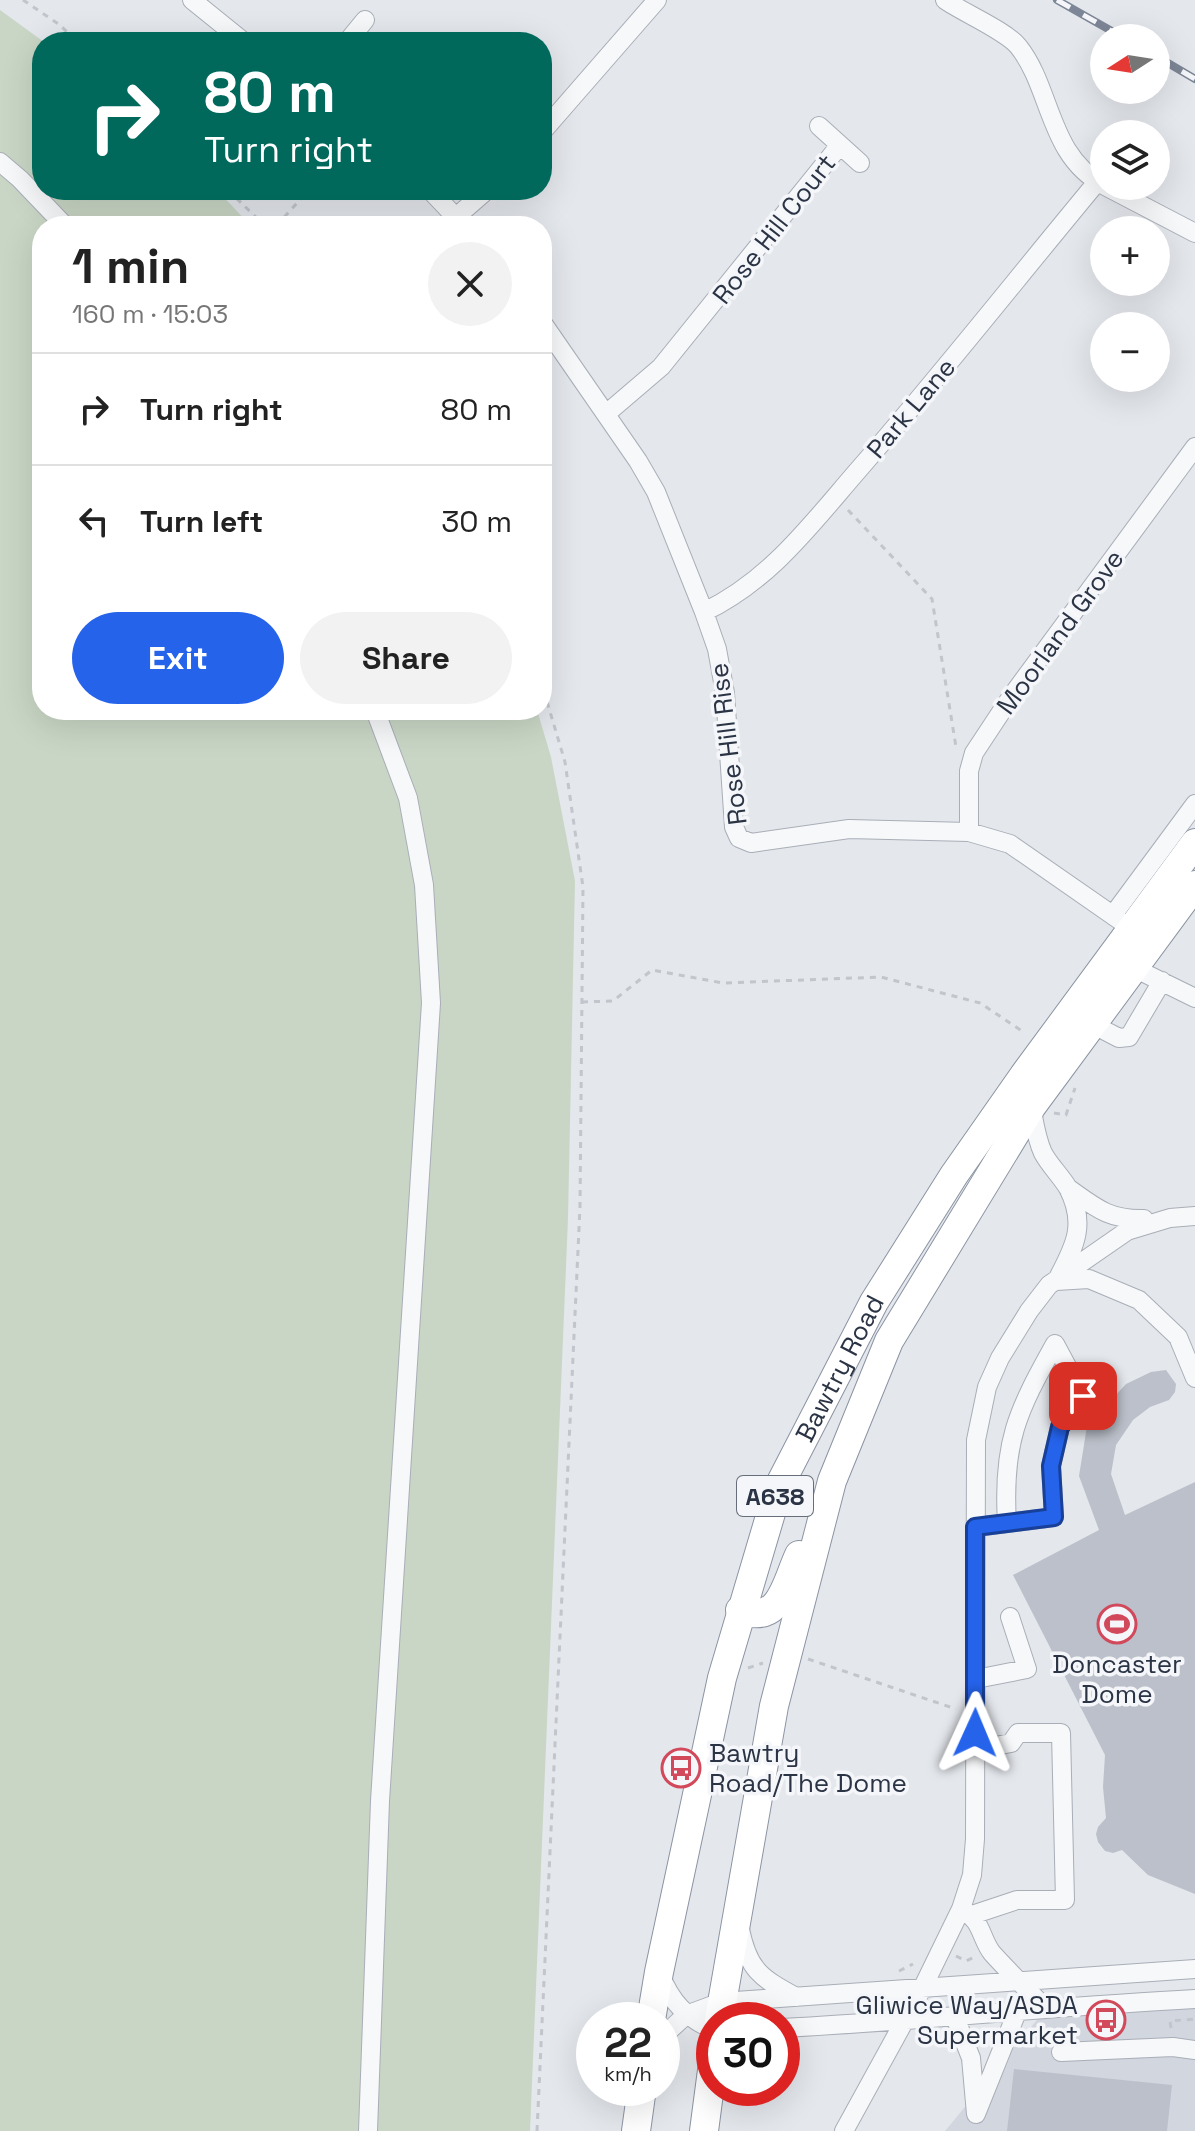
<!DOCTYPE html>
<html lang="en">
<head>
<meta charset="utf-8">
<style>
  body { margin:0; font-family:"Space Grotesk",sans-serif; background:#f2f2f2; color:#222; height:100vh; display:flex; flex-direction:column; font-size:30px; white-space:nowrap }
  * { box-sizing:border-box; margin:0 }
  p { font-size:26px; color:#767676 }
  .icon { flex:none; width:44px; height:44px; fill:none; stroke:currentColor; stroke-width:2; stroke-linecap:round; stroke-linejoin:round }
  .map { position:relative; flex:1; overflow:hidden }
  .side { position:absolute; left:32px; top:216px; width:520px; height:504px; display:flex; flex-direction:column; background:#fff; border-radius:32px; box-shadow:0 8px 32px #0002 }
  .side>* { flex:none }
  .hud { position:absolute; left:32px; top:32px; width:520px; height:168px; border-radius:32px; box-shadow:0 8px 32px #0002; background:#00695c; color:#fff; overflow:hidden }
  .needle { width:52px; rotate:258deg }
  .tools { position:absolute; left:1090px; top:24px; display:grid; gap:16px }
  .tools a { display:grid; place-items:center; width:80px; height:80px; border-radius:50%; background:#fff; box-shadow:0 8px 32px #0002; font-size:40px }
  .speed { position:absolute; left:576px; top:2002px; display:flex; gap:16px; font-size:40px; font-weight:700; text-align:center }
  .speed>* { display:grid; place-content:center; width:104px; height:104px; border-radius:50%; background:#fff; box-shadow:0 8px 32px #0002; line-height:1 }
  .speed small { font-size:20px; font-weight:400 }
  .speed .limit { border:12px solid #d22; background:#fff; color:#111 }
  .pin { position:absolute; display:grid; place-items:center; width:68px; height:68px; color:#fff; margin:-34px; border-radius:16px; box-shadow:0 4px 12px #0006 }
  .me { position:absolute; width:88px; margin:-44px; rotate:1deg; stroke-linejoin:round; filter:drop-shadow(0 0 6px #0008) }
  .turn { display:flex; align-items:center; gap:28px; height:168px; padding:0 40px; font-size:36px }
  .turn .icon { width:104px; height:104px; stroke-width:2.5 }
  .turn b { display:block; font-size:56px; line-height:68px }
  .round { display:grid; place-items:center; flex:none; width:84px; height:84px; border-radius:42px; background:#f2f2f2 }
  .headline { display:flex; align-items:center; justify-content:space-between; height:136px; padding:0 40px }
  h1 { font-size:48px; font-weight:600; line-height:60px }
  .cta { display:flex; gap:16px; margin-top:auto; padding:16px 40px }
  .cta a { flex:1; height:92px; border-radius:48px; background:#2563eb; color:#fff; font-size:32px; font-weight:600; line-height:92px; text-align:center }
  .cta a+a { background:#f2f2f2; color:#222 }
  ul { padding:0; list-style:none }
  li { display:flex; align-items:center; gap:24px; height:112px; padding:0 40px; border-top:2px solid #e0e0e0 }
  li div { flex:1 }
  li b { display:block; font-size:30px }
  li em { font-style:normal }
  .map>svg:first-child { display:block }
  .built { fill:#d2d6de }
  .green { fill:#c9d6c5 }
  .building { fill:#bbc0ca }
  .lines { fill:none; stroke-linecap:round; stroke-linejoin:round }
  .minor-casing { stroke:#a9aeb7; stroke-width:20 }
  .highway-casing { stroke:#8b94a3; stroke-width:30 }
  .path { stroke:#c2c5cb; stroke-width:3; stroke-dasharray:6 6; stroke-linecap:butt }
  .minor { stroke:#f7f8fa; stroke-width:18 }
  .highway { stroke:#fff; stroke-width:28 }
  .rail-casing { stroke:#7d8696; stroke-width:8 }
  .rail { stroke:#f4f6f9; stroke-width:5; stroke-dasharray:15; stroke-linecap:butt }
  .route-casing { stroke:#184099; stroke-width:20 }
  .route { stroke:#2563eb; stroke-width:14 }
  .labels { text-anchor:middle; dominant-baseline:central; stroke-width:7; stroke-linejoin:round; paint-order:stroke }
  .shield { fill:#f4f6f9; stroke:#676e7b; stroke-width:2 }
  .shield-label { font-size:24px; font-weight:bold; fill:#2b3445 }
  .street-label { font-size:26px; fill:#2b3445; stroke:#f4f6f9 }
  .poi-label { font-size:26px; fill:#2b3445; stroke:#f4f6f9 }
</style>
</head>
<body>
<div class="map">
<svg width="1195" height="2131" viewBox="0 0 1195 2131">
  <rect width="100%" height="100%" fill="#e4e7ec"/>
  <path class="built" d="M1195 1999V2131H945L1046 2009Z"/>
  <path class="green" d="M0 10 44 42H42V190H217L251 226H42V710H537L551 757 575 881 568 1218 530 2131H0Z"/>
  <path class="building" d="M1166 1370 1176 1384 1175 1392 1169 1400 1150 1407 1133 1420 1116 1445 1111 1474 1125 1515 1195 1482V1894L1148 1875 1122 1850 1113 1853 1105 1851 1098 1842 1096 1834 1098 1827 1106 1818 1103 1787 1105 1755 1013 1575 1099 1530 1079 1476 1087 1426 1126 1384 1151 1372Z
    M1014 2069 1172 2085 1167 2131H1007Z"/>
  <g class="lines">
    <g class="minor-casing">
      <path id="minor" d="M192 0 244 42
        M945 0C962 12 1006 31 1018 46 1052 88 1048 156 1104 185
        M347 42 365 20
        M819 126 860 163
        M542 132 657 0
        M0 162 20 179 65 226
        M1105 186 1195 233
        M430 190 464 226
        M456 217 487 190
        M542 322 638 461 656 492 704 612 717 649 725 693 734 827 739 838 751 843 849 829 969 832 1010 844 1131 928
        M606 414 661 367 840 145
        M704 612C771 580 812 523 860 468 941 375 1018 277 1097 182
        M969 832V771L974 753 1011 697 1195 447
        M1113 915 1195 804
        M1134 968 1195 998
        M1092 1024 1119 1038 1129 1037 1162 981
        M1031 1105C1034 1121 1036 1138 1043 1153 1050 1166 1061 1176 1068 1188 1086 1223 1076 1244 1059 1276
        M1068 1188C1095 1207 1108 1220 1144 1219
        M1056 1281 1089 1279 1139 1300 1178 1337 1195 1378
        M975 1527 1054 1517 1051 1466 1060 1427 1083 1396 1055 1344C1017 1412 1002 1443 1007 1523
        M976 1679 1027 1669 1010 1617
        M964 1911C982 1921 981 1939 992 1953 1009 1972 1028 1990 1046 2009
        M972 1915 1017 1900H1065L1061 1733H1018L1011 1743 975 1750
        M740 1929C748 1970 761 1978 796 1997
        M660 1974C671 2002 686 2018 714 2030
        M955 2017 971 2058 976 2114 1017 2012
        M782 2028C920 2021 1057 2006 1195 1999
        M662 2037 686 2015 721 2002 1195 1969
        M1061 2052 1173 2047 1195 2050
        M368 2131 380 1801 431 1003 424 885 408 798 375 710
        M844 2131 922 1989 961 1909 972 1875 975 1839 976 1440 987 1387 1000 1358 1029 1311 1049 1285 1127 1231 1170 1218 1195 1216"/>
    </g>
    <g class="highway-casing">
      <g id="highway">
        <path d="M740 1610C781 1625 785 1585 799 1555"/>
        <path id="s1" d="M651 2020 659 1972 722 1678 779 1486 874 1302 954 1175 1024 1075 1195 843"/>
        <path d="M719 2020 774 1706 832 1481 889 1341 1032 1106 1195 885"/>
        <path d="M636 2131 642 2088"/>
        <path d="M704 2131 714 2055"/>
      </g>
    </g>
    <path class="path" d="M23 0 60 25 77 42
      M228 190 265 226
      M276 226 309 190
      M848 510 932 599 956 747
      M582 1002 613 1001 652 970 723 983 881 977 980 1003 1025 1033
      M1054 1113 1066 1115 1075 1088
      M808 1659 956 1709
      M748 1668 763 1663
      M956 1956 966 1961 975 1957
      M899 1971 913 1964
      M1171 2028 1170 2021 1195 2019
      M537 2131 580 1207 583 887 565 762 542 685"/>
    <use href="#minor" class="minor"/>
    <use href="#highway" class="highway"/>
    <g class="rail-casing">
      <path id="rail" d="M1057 0 1124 38
        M1156 56 1195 79"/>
    </g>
    <use href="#rail" class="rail"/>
  </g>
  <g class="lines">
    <g class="route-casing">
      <path id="route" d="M975 1733V1527L1054 1517 1051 1466 1060 1427 1083 1396"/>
    </g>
    <use href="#route" class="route"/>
  </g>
  <defs>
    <g id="stadium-ring" transform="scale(2)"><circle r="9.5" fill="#f4f6f9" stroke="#d1495b" stroke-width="1.5"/><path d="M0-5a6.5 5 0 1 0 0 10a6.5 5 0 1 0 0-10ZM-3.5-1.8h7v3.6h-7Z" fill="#d1495b"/></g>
    <g id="bus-ring" transform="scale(2)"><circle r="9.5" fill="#f4f6f9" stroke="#d1495b" stroke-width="1.5"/><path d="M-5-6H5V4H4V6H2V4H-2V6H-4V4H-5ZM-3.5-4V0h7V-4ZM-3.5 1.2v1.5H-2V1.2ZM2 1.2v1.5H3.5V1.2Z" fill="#d1495b"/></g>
  </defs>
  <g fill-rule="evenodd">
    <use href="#stadium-ring" x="1117" y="1624"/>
    <use href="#bus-ring" x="681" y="1768"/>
    <use href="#bus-ring" x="1106" y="2020"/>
  </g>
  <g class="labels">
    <rect class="shield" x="737" y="1476" width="76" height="40" rx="6"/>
    <g class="shield-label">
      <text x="775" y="1496">A638</text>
    </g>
    <g class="street-label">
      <text transform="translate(774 229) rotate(-52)">Rose Hill Court</text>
      <text transform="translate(911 408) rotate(-50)">Park Lane</text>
      <text transform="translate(1060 632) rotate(-54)">Moorland Grove</text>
      <text transform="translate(728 744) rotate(-97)">Rose Hill Rise</text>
      <text stroke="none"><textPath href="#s1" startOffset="682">Bawtry Road</textPath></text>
    </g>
    <g class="poi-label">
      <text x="1117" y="1664">Doncaster<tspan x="1117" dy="30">Dome</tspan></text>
      <text x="709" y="1753" text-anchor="start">Bawtry<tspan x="709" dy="30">Road/The Dome</tspan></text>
      <text x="1078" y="2005" text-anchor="end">Gliwice Way/ASDA<tspan x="1078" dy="30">Supermarket</tspan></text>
    </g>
  </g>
</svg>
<div class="tools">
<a><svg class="needle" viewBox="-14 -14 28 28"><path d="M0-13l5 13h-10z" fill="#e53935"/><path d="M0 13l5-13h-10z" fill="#767676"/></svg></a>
<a><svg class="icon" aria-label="layers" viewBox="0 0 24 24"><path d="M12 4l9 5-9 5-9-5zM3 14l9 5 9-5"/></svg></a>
<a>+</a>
<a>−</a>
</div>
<div class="speed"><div>22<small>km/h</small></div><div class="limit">30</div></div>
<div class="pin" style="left:1083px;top:1396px;background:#d93025"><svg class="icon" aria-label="arrive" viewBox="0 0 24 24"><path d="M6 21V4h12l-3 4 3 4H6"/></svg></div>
<svg class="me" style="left:975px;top:1733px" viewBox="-20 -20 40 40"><path d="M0-17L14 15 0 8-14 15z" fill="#2563eb" stroke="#fff" stroke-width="4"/></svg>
<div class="hud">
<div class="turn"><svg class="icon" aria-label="right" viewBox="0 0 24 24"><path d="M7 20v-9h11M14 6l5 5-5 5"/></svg><div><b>80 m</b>Turn right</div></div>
</div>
<section class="side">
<div class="headline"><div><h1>1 min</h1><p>160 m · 15:03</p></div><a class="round"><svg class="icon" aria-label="close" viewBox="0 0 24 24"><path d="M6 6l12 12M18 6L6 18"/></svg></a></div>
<ul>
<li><svg class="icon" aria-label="right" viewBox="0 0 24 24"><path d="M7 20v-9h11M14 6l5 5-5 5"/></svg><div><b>Turn right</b></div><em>80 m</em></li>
<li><svg class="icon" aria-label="left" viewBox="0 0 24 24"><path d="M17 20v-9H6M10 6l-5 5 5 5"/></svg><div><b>Turn left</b></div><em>30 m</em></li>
</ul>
<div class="cta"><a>Exit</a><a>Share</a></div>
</section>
</div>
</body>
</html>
